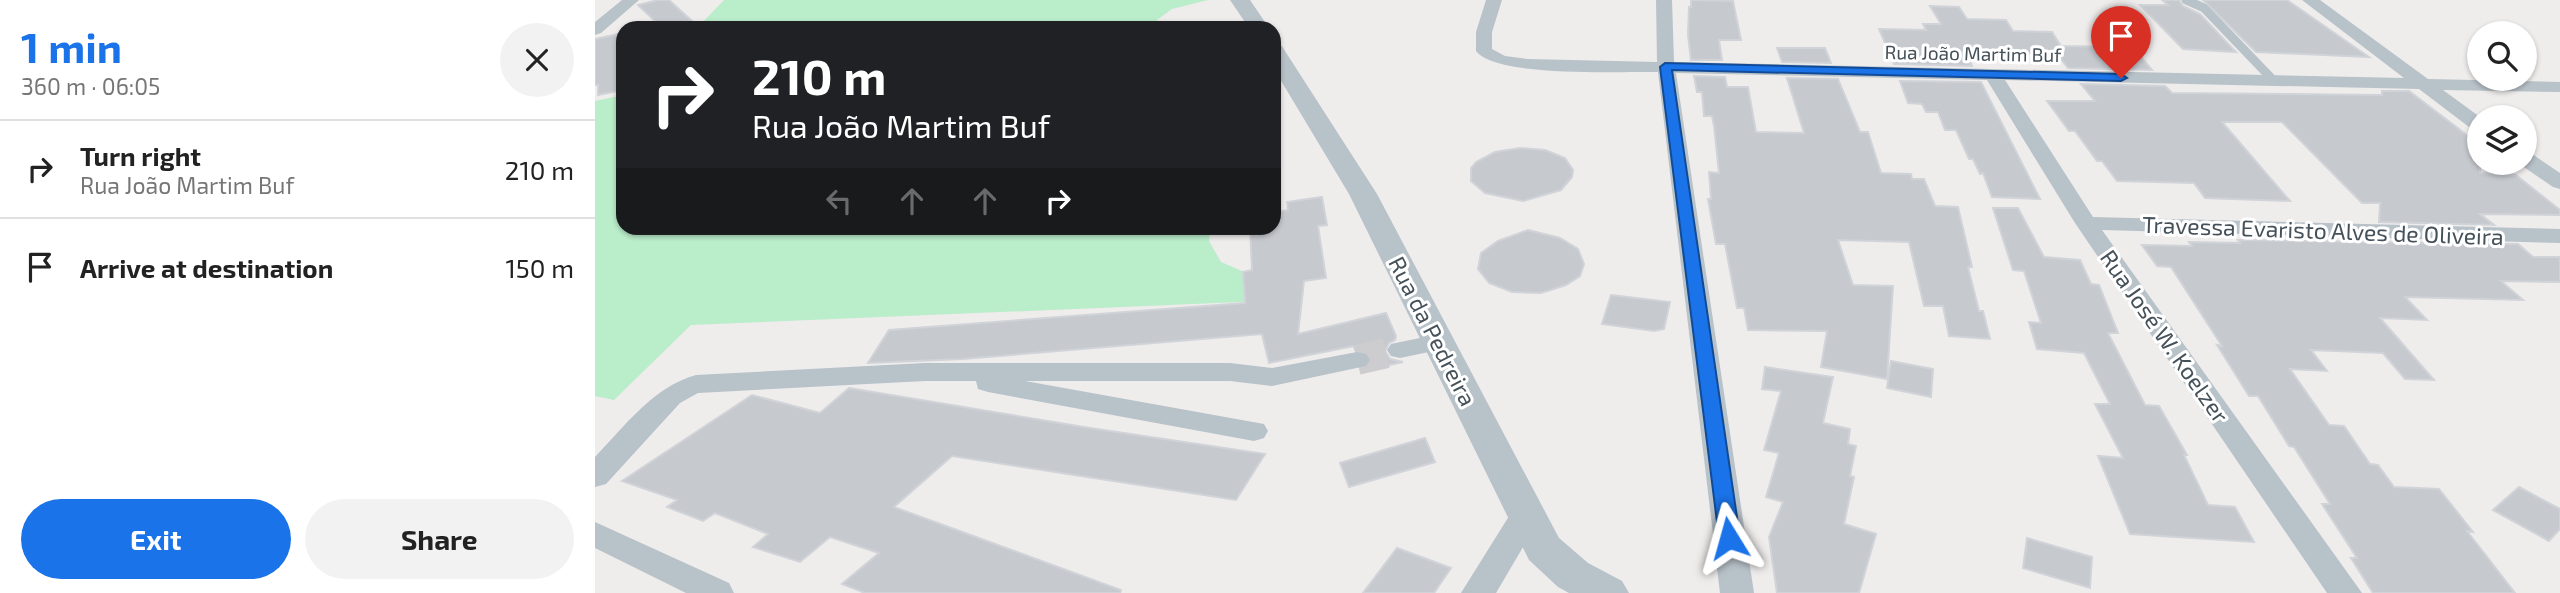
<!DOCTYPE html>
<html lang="en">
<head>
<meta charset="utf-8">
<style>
  body { margin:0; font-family:"Exo 2",sans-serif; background:#f2f2f2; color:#222; height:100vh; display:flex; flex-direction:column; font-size:26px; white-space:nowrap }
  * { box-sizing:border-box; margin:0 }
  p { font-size:23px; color:#767676 }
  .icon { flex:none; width:38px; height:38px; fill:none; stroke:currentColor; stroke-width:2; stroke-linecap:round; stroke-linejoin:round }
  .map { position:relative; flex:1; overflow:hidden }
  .details { display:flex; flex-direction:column; background:#fff; width:595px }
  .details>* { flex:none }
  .hud { position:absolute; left:21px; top:21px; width:665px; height:214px; border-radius:21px; box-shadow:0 2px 5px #0004; background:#202124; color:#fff; overflow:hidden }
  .buttons { position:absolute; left:1872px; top:21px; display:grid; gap:14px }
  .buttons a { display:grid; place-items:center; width:70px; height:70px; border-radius:50%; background:#fff; box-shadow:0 2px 5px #0004; font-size:35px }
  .pin { position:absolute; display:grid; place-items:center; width:60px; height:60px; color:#fff; margin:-72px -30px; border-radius:50% 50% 50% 0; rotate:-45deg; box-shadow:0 0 7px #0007 }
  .pin .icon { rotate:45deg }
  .me { position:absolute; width:77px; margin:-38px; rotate:352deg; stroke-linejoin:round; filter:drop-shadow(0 0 5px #0008) }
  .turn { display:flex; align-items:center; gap:24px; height:147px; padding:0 21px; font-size:32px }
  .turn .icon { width:91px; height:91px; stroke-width:2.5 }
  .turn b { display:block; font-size:49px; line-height:60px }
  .lanes { display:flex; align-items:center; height:66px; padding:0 21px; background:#0003; justify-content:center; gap:35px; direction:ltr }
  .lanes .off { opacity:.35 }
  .round { display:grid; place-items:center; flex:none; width:74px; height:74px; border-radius:37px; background:#f2f2f2 }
  .head { display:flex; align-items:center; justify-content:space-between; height:119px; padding:0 21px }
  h1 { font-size:42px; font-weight:700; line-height:52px; color:#1a73e8 }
  .button { display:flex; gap:14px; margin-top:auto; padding:14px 21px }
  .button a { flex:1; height:80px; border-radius:42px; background:#1a73e8; color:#fff; font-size:28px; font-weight:700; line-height:80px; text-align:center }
  .button a+a { background:#f2f2f2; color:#222 }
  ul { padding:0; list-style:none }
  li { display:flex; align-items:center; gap:21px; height:98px; padding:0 21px; border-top:2px solid #e0e0e0 }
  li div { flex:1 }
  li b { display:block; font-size:26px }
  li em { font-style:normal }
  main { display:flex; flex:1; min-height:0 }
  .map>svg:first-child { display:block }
  .green { fill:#baedca }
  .building { fill:#c6cacf; stroke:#d0d3d8; stroke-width:2 }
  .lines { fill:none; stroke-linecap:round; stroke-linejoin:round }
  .minor-tunnel { stroke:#cdcdcf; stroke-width:30; stroke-dasharray:30 15; stroke-linecap:butt }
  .service { stroke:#b8c2c9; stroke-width:9 }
  .minor { fill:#b8c2c9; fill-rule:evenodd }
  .tertiary { fill:#b8c2c9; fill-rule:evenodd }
  .route { fill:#1a73e8; stroke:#114b97; stroke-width:2 }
  .labels { text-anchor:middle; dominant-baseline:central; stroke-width:6; stroke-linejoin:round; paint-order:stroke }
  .far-street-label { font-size:19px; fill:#455159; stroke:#fff }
  .street-label { font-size:23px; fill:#455159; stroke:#fff }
</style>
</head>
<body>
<main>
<section class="details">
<div class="head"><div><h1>1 min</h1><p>360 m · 06:05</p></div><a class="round"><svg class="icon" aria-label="close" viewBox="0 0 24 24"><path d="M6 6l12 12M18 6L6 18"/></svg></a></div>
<ul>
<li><svg class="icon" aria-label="right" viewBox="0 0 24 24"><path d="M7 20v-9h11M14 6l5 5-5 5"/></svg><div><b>Turn right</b><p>Rua João Martim Buf</p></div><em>210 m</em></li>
<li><svg class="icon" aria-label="arrive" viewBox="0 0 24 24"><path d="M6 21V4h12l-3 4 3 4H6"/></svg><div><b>Arrive at destination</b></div><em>150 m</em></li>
</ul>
<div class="button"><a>Exit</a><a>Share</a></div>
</section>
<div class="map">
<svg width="1965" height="593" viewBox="0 0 1965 593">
  <rect width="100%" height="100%" fill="#efecec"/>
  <path class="green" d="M129 0H613L577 9 562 20 564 28H102Z
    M28 95V228H615L614 241 626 262 705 296 669 301 96 325 19 400 0 396V101Z"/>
  <path class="building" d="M63 0H74L98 22 67 28 43 5Z
    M1096 0 1138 1 1146 40H1124L1127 60H1096L1093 35 1094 7H1096Z
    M1567 0H1584L1588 6 1605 14 1641 52 1588 49 1545 5H1573Z
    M1608 0H1692L1774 57 1661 52Z
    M1335 6 1364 7 1372 19 1411 20 1418 31 1457 32 1466 46 1538 47 1557 70 1473 68 1462 54 1396 52 1399 57H1373L1377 66 1299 64 1284 29 1331 30 1328 24H1346Z
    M28 33V90L3 95V85H0V39Z
    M1182 48H1230L1236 63 1187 62Z
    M1099 76 1130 77 1132 87H1153L1161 132 1209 133 1192 78 1243 79 1265 132H1273L1286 173 1316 174 1317 179H1329L1340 206 1363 207 1377 267H1373L1384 311H1388L1395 339 1354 336 1348 306H1329L1314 242 1243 240 1258 285 1298 286 1292 379 1226 367 1232 331 1153 330 1149 308H1142L1130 244H1121L1113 199H1116L1114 172 1124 173 1119 126 1117 116H1109L1107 92H1102Z
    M1305 81 1386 82 1445 199 1397 197 1388 173 1385 174 1378 159H1374L1361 130H1350L1343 112H1331L1327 104 1313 103Z
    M1486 84 1570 86 1577 93 1787 95V91H1814L1885 145V173L1921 175 1965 210V215L1885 214 1899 225 1784 222 1785 203H1767L1687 122H1627L1695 201 1610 198 1599 183 1522 181 1507 161H1502L1480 131H1474L1452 101H1500Z
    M925 148 950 150 970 158 978 170 977 177 966 190 928 201 890 193 876 181V168L881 162 900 152Z
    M727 197 732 225 723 226 731 278 709 281 703 334 791 313 801 336 800 340 794 343 790 351 795 359 808 362 766 371 773 367 777 359 772 351 760 350 759 346 674 363 667 334 368 359 273 363 294 330 650 303 648 272 657 270 655 228H679V212L693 210 692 202Z
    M1398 208H1423L1449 257 1485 260 1496 284 1504 285 1523 333H1513L1550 405 1564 406 1592 455H1589L1613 505 1640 507 1659 542 1535 534 1503 456 1528 458 1500 404H1515L1489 353 1442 349 1434 322 1446 323 1429 271 1418 270Z
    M933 230 965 238 983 249 989 264 985 276 971 285 946 293 917 292 894 283 883 269 886 253 903 241Z
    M1643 240 1923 244 1938 257H1965V282L1906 281 1928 300 1810 297 1832 320 1785 318 1839 380 1810 379 1788 353 1716 350 1732 371 1695 369 1734 425 1749 426 1775 464 1783 465 1799 487 1844 489 1878 532 1872 531 1920 593H1778L1756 558H1762L1727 504H1735L1699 447 1694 446 1663 396H1654L1622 345 1627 346 1576 267 1562 266 1547 245 1597 246 1594 242 1645 243Z
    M1016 295 1075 302 1069 329 1059 331 1007 324Z
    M1296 361 1338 369 1336 397 1292 388Z
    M1170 367 1238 377 1228 423 1255 429 1253 444 1261 446 1255 476 1259 477 1249 524 1281 534 1264 593H1182L1174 537 1188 502 1171 497 1184 453 1169 450 1186 391 1167 389Z
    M254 388 495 428 670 454 641 500 357 456 299 507 526 590 525 593H270L247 584 284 553 235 537 205 562 158 547 173 534 120 513 108 521 72 507 82 500 27 481 157 395 225 413Z
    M830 438 840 462 754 487 745 463Z
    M1924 487 1965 509V529L1954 541 1898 510Z
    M1432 538 1497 557 1495 588 1428 568Z
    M802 548 856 568 839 593H768Z"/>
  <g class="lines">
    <path class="minor-tunnel" d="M762 360 805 350"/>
    <path class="service" d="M1591 0 1609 8 1679 81"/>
    <path class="minor" d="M27 0H44L6 33 0 35V22Z
      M891 0H907L897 32V49L910 56 932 59 1062 62 1061 0H1077L1079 62 1809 78 1707 0H1725L1833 79 1965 82V92L1848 90 1885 117V132L1878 130 1824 89 1410 80 1498 217 1965 229V243L1507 230 1767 593H1732L1480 223 1392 80 1081 73 1159 593H1125L1063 72C1026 71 902 78 881 51V32Z
      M1930 152 1937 154 1965 173V189L1958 187 1923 163H1930Z
      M844 334 853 336 857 342 853 348 805 358 796 356 792 350 796 344Z
      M762 352 771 354 775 360 771 366 677 386 635 381H430L669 424 673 431 669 438 659 441 393 392 383 389 381 381H330L103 393 85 403 11 484 0 487V457C30 426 58 387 101 375L330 363H635L677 368Z
      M932 501 943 505 948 513 901 593H866L921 505Z
      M0 522 134 583 139 593H91L0 548Z"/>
    <path class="tertiary" d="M635 0H655L674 28H654Z
      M679 44 687 46 690 51 782 194 964 538 993 563 1027 581 1034 593H974L963 587 934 560 754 194 679 69Z"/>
  </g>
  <path class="route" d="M1070 63 1526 74 1532 78 1526 81 1077 70 1145 538 1142 543 1134 546 1127 543 1124 538 1065 67Z"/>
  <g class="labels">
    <g class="far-street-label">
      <text transform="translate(1378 53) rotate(1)">Rua João Martim Buf</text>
    </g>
    <g class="street-label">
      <text transform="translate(1728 230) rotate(2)">Travessa Evaristo Alves de Oliveira</text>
      <text transform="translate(838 331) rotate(63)">Rua da Pedreira</text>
      <text transform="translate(1570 336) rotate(55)">Rua José W. Koelzer</text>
    </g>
  </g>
</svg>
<div class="buttons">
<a><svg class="icon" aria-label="search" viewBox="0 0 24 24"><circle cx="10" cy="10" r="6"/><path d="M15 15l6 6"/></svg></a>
<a><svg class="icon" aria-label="layers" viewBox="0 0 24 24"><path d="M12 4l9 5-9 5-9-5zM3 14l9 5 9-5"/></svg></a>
</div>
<div class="pin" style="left:1526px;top:78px;background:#d93025"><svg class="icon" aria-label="arrive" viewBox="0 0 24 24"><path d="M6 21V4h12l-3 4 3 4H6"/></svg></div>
<svg class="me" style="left:1134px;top:538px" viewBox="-20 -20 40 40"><path d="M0-17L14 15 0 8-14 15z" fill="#1a73e8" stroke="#fff" stroke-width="4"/></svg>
<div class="hud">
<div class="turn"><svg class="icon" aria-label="right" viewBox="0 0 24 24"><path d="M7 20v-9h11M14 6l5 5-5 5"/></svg><div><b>210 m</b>Rua João Martim Buf</div></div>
<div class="lanes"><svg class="icon off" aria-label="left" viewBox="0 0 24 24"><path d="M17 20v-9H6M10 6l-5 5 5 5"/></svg><svg class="icon off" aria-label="ahead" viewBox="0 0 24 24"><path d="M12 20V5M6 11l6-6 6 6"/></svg><svg class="icon off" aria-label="ahead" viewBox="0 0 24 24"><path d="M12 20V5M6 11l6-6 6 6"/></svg><svg class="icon" aria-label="right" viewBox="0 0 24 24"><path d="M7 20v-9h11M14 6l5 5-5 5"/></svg></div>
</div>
</div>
</main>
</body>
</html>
